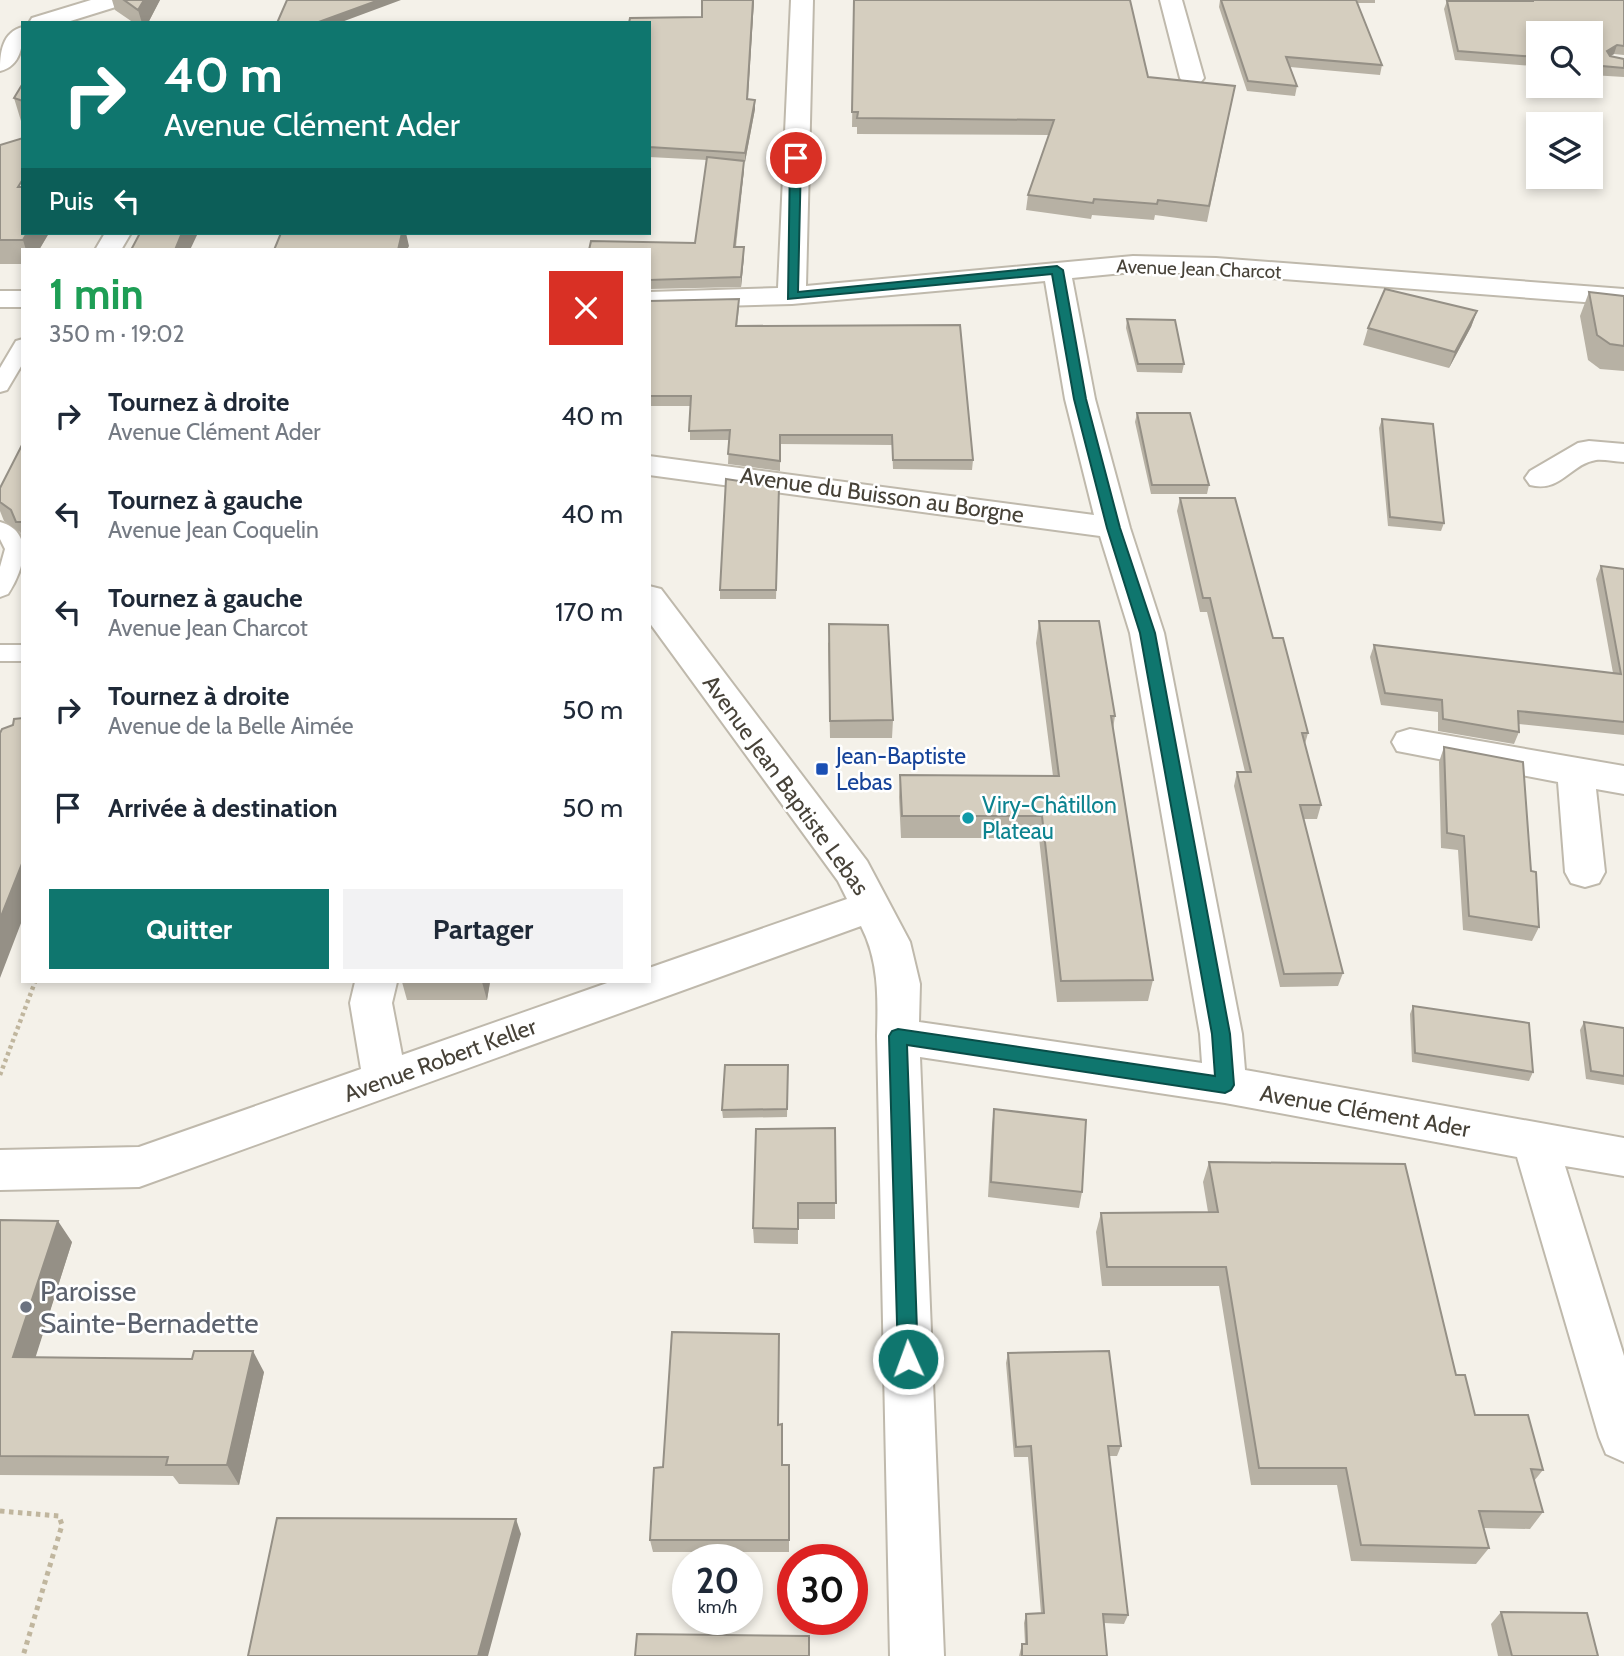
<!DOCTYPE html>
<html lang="fr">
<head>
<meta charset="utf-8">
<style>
  body { margin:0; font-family:Cabin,sans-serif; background:#f2f2f3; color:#1f2937; height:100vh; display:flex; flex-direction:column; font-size:26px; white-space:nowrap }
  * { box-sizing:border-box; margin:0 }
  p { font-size:23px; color:#747a83 }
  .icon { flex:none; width:38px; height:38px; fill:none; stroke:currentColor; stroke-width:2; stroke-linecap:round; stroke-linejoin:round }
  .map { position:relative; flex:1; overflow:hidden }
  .side { position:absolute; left:21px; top:248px; width:630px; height:735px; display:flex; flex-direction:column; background:#fff; border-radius:0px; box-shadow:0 4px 10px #0003 }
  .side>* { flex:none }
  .hud { position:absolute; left:21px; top:21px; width:630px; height:214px; border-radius:0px; box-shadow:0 4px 10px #0003; background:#0f766e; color:#fff; overflow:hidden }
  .fabs { position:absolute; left:1526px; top:21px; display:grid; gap:14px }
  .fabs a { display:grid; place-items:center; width:77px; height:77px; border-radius:0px; background:#fff; box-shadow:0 4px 10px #0003; font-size:35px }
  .speed { position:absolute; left:672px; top:1544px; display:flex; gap:14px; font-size:35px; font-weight:700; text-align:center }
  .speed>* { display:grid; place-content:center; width:91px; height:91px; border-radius:50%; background:#fff; box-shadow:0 4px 10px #0003; line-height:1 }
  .speed small { font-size:18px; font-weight:400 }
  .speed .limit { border:10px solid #d22; background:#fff; color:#111 }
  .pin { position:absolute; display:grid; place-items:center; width:60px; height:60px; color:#fff; margin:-30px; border:4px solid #fff; border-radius:50%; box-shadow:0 2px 7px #0007 }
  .me { position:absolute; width:77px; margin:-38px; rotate:358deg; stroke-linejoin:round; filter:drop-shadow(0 0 5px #0008) }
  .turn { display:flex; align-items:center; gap:24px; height:147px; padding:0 28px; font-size:32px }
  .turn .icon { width:91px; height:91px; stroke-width:2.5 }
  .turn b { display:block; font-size:49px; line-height:60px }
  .then { display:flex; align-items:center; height:66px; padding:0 28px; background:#0003; gap:14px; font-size:26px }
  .round { display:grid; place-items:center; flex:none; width:74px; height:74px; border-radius:0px; background:#f2f2f3 }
  .summary { display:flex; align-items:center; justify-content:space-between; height:119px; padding:0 28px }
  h1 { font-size:42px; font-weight:700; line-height:52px; color:#1e9e55 }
  .cta { display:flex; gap:14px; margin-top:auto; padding:14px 28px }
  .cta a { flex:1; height:80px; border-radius:0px; background:#0f766e; color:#fff; font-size:28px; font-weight:700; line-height:80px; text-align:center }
  .cta a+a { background:#f2f2f3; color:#1f2937 }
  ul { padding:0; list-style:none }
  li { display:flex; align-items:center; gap:21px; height:98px; padding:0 28px }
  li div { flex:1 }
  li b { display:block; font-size:26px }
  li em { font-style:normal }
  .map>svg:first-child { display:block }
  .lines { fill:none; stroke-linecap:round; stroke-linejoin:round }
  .lane-casing { stroke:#bfb9ac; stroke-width:4 }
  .street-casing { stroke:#bfb9ac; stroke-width:4 }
  .path-far1 { stroke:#c0b69e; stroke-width:4.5; stroke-dasharray:3.5 3.5; stroke-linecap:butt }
  .path { stroke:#c0b69e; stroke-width:5; stroke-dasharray:4.5 4.5; stroke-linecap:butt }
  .lane { fill:#fff; fill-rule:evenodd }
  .street { fill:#fff; fill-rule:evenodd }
  .wall { fill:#b7b1a4 }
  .shaded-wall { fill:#959086 }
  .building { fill:#d5cebf; stroke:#959086; stroke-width:2 }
  .route { fill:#0f766e; stroke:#0a4d48; stroke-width:2 }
  .transit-dot { fill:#1a4fb4; stroke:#fff; stroke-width:2.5 }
  .culture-dot { fill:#0f9aa8; stroke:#fff; stroke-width:2.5 }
  .worship-dot { fill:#6b7280; stroke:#fff; stroke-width:2.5 }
  .labels { text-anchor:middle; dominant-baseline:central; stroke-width:5; stroke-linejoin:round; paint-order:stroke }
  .far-street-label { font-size:19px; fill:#474238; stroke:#fff }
  .street-label { font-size:23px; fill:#474238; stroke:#fff }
  .transit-label { font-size:23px; fill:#164399; stroke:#fff; text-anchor:start }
  .culture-label { font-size:23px; fill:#0d838f; stroke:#fff; text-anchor:start }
  .near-worship-label { font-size:28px; fill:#5b616d; stroke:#fff; text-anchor:start }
</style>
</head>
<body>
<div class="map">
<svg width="1624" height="1656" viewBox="0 0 1624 1656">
  <rect width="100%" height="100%" fill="#f4f1e9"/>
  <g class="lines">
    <g class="lane-casing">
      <path id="lane" d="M23 339V363L7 390 0 392V368L16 341Z
        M0 522C36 532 23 571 8 594L0 597V567L5 549 0 539Z
        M0 645H23V661H0Z"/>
    </g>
    <g class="street-casing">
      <path id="street" d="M91 0H125L122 5 64 23H29L32 18Z
        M791 0H813L806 286 1133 256 1216 258 1624 289V305L1216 274 1133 272 1072 278 1095 399 1130 528 1164 633 1242 1034 1245 1070 1624 1138V1176L1565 1166 1624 1356V1462L1606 1454 1599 1437 1517 1157 1225 1103 920 1057 944 1656H890L877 1036C878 997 879 961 861 926L139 1187 0 1190V1150L139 1147 361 1069 350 1003 355 982H397L392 1003 402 1055 610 982H649V968L847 899 838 881 649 622V586L661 589 867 861 910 942 920 984 919 1022 1202 1063 1200 1034 1130 633 1100 536 649 475V456L1094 515 1065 399 1045 281 792 304 649 308V292L778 288Z
        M1160 0H1182L1204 78 1200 83H1184L1180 78Z
        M23 27C23 45 21 66 0 71 0 53 2 32 23 27Z
        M105 233H131L121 250H95Z
        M0 291H23V307H0Z
        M1589 441 1624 444V462C1615 462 1604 459 1596 460 1570 464 1561 493 1530 485L1525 478 1530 471 1578 443Z
        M1410 729 1624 766V794L1596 789 1605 872 1599 883 1585 887 1571 883 1565 872 1558 782 1397 751 1392 742 1397 733Z"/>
    </g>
    <path class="path-far1" d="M0 1075 35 982"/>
    <path class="path" d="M0 1511 59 1516 62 1525 23 1656"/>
    <use href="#lane" class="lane"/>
    <use href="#street" class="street"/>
  </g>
  <path class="wall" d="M112 0H160L148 23H134L115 10Z
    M754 0 748 99 755 100V109L745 162H744V170L736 247H744V256L741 287 649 289V250L695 243 707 160 649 157V23L702 17Z
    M854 0 1148 77 1232 101 1207 222 1155 215 1154 220 1092 215 1091 219 1026 210 1028 195 1049 135 857 134V127H852Z
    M1220 0H1375V3H1357L1382 65 1380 75 1290 67 1297 86 1295 96 1247 91 1219 7Z
    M1531 0H1624V55L1614 54 1610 56 1624 59V77L1591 75V33H1538V83H1535L1533 66 1455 60 1444 9 1447 1H1531Z
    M23 83V121H21L14 98Z
    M1562 86H1586L1585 88Z
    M0 145 23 233H49L39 250H23V264H0Z
    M1589 292 1624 296V371L1600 369 1588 360 1580 316Z
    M649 301 739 308 737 326 973 460 972 470 893 469 892 445 780 444V471L728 464 729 440H690V406H649Z
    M1477 311 1471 327 1449 368 1363 345 1368 328Z
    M1127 319 1184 364 1182 373 1137 372 1126 328Z
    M1137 413 1209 485 1207 494H1151L1135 422Z
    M1382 419 1444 523 1441 531 1388 526 1379 428Z
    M23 443V539L20 532 4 521 0 511V488Z
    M779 487 776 599H720V590Z
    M1180 498 1273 638 1308 733 1305 744 1321 805 1317 819H1303L1343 973 1338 986 1280 987 1234 786 1237 772H1245L1207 612H1200L1177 511Z
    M1601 566 1624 569V735L1519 724V732L1514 744 1438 731V712L1381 705 1370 657 1374 645 1613 673 1596 579Z
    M1039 621 1115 716 1113 729 1153 980 1148 1001 1057 1002 1039 838H901L899 797 900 775 1053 776 1036 643Z
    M828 642 893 720 892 738H830Z
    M1444 747 1531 871 1539 927 1532 941 1463 930 1458 850 1441 848 1439 762Z
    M402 982H490L487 1000H407Z
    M1413 1006 1533 1072 1529 1081 1412 1062 1410 1014Z
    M1584 1022 1624 1028V1085L1586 1079 1580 1030Z
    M788 1065 787 1117 723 1118 722 1110Z
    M994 1109 1082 1192 1079 1208 988 1197 992 1125Z
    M835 1128V1219H798V1244L754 1243 753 1228Z
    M1209 1162 1456 1375 1475 1415 1543 1470 1534 1481 1543 1512 1530 1529 1483 1528 1489 1548 1476 1564 1351 1561 1337 1485H1251L1219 1286H1102L1096 1232 1101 1213 1208 1212 1203 1182Z
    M0 1220 72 1242 35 1357 264 1372 239 1485 179 1484 173 1476 0 1475Z
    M779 1349 778 1425 782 1465H789V1552H653L650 1540 663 1467Z
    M1008 1353 1121 1446 1117 1456H1109L1128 1615 1124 1624 1104 1623 1107 1656H1019L1022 1644H1025L1024 1623 1026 1614 1041 1613 1028 1457H1014L1006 1363Z
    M1501 1612 1598 1656H1498L1491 1624Z"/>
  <path class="shaded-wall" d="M144 0H160L148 23H142L138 10Z
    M379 0H401L339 23H316Z
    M753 0H754L747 108V99Z
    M1617 45 1614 54 1604 60 1607 51Z
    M755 100V109L745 162V153Z
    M744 161V170L734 256V247Z
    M27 233H49L39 250H26L23 240Z
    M182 233H198L190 250H175Z
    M402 233H406L409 246 407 250H398Z
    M744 247V256L741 287V277Z
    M1477 311 1471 327 1449 368 1455 352Z
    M23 861V918L0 978V919Z
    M482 982H490L487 1000Z
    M58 1221 72 1242 29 1378 13 1357Z
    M253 1351 264 1372 239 1485 227 1465Z
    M516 1519 521 1534 488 1656H478Z"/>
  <path class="building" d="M124 0H144L138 10Z
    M287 0H379L316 23H277Z
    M702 0H753L747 99 755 100 745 153 649 147V23H629L630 18 702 17Z
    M854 0H1130L1148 77 1235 86 1209 206 1158 200 1157 204 1094 199 1093 203 1028 195 1054 120 857 118 858 112H852Z
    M1221 0H1356L1382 65 1286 57 1297 86 1248 81Z
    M1533 0H1624V46L1617 45 1607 51 1610 56 1624 59V68L1591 65V33H1538V74L1536 57 1458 51 1447 1H1533Z
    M23 83V101L14 98Z
    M23 138V179L18 187H23V233H27L23 240H0V145Z
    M707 157 744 161 734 247H744L741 277 649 280V250H589L591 241 695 243Z
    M140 233H182L175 250H131Z
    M281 233H402L398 250H274Z
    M1385 289 1477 311 1455 352 1368 328Z
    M1589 292 1624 296V346L1610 344 1597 335Z
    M739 299 736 326 960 325 973 460H893L892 435H780V461L728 454 730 430 689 431 691 396H649V301Z
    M1127 319 1175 320 1184 364H1138Z
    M1137 413H1190L1209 485H1152Z
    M1382 419 1433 424 1444 523 1390 517Z
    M23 443V522H16L11 510 0 502V488Z
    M726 479 779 487 776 590H720Z
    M1180 498H1235L1273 638H1283L1308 733H1302L1321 805H1300L1343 973 1284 974 1237 772H1251L1210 598H1203Z
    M1601 566 1624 569V722L1518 711 1519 732 1443 719 1442 700 1385 693 1374 645 1621 674Z
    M1039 621H1099L1115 716H1111L1153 980 1061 981 1042 816H902L900 775 1059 776Z
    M829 624 888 625 893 720 830 721Z
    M23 718V861L0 919V733L2 729 13 725 14 719Z
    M1444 747 1523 762 1531 871 1536 872 1539 927 1469 916 1464 836 1447 833Z
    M1413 1006 1529 1023 1533 1072 1415 1053Z
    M1584 1022 1624 1028V1076L1591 1071Z
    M725 1065H788L787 1109 722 1110Z
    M994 1109 1086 1120 1082 1192 991 1182Z
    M835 1128 836 1203H798V1229L753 1228 756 1129Z
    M1209 1162 1405 1164 1456 1375H1465L1475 1415H1528L1543 1470 1531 1469 1543 1512 1479 1511 1489 1548 1361 1545 1346 1468H1259L1226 1267H1107L1101 1213 1218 1212Z
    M0 1220 58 1221 13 1357 192 1359 194 1351H253L227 1465H166L168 1457 0 1456Z
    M672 1332 779 1334 778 1425 782 1424V1465H789V1540H650L654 1468 663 1467Z
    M1109 1351 1121 1446H1108L1128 1615 1103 1614 1107 1656H1022V1644H1027L1026 1614 1044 1613 1031 1446 1016 1447 1008 1353Z
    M277 1518 516 1519 478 1656H248Z
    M1501 1612 1587 1613 1598 1656H1512Z
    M637 1634 809 1636V1656H635Z"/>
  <path class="route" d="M796 155 801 158 798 292 1057 266 1063 270 1086 399 1120 528 1155 633 1230 1034 1234 1085 1231 1090 1225 1093 907 1045 918 1359 915 1366 908 1369 901 1366 898 1359 889 1036 892 1031 898 1029 1215 1076 1212 1034 1140 633 1107 528 1074 399 1052 274 788 299 790 158Z"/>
  <rect class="transit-dot" x="815" y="762" width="14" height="14" rx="3.5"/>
  <circle class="culture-dot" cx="968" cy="818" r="7"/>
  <circle class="worship-dot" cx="26" cy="1307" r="7"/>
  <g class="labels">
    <g class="far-street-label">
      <text transform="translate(1199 269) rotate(2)">Avenue Jean Charcot</text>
    </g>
    <g class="street-label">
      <text transform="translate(882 495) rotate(8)">Avenue du Buisson au Borgne</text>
      <text transform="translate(786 785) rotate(54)">Avenue Jean Baptiste Lebas</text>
      <text transform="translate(440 1060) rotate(-20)">Avenue Robert Keller</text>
      <text transform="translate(1365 1111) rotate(10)">Avenue Clément Ader</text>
    </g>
    <g class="transit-label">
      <text x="836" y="756">Jean-Baptiste<tspan x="836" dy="26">Lebas</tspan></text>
    </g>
    <g class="culture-label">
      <text x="982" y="805">Viry-Châtillon<tspan x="982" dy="26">Plateau</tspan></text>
    </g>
    <g class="near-worship-label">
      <text x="40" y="1291">Paroisse<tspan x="40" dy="32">Sainte-Bernadette</tspan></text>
    </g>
  </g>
</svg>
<div class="fabs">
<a><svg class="icon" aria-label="search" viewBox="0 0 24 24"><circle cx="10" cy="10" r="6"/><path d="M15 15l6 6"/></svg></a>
<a><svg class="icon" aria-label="layers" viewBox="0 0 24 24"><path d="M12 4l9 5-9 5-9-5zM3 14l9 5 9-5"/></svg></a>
</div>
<div class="speed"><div>20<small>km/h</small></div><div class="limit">30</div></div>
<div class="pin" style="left:796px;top:158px;background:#d93025"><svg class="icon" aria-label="arrive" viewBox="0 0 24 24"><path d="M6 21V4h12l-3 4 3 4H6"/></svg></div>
<svg class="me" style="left:908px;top:1359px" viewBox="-20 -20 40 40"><circle r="17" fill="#0f766e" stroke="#fff" stroke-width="3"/><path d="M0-11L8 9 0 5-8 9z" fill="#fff"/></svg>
<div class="hud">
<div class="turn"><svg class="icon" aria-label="right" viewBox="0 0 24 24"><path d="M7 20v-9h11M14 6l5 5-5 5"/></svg><div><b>40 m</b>Avenue Clément Ader</div></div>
<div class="then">Puis<svg class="icon" aria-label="left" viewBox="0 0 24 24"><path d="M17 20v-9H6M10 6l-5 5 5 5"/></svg></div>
</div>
<section class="side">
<div class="summary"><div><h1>1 min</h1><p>350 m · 19:02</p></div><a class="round" style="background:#d93025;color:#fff"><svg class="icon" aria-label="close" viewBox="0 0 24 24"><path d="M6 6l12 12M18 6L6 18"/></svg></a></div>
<ul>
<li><svg class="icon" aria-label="right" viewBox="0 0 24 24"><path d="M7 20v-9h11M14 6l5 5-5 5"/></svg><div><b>Tournez à droite</b><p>Avenue Clément Ader</p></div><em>40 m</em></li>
<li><svg class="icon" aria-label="left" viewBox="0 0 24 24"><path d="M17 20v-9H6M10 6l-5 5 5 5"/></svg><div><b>Tournez à gauche</b><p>Avenue Jean Coquelin</p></div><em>40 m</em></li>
<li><svg class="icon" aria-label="left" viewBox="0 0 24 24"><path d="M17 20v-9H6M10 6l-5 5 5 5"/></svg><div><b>Tournez à gauche</b><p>Avenue Jean Charcot</p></div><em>170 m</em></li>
<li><svg class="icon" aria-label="right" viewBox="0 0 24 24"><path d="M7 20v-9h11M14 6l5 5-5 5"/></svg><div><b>Tournez à droite</b><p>Avenue de la Belle Aimée</p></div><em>50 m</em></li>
<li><svg class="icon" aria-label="arrive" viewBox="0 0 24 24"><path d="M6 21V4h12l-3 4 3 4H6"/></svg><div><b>Arrivée à destination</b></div><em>50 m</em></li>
</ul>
<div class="cta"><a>Quitter</a><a>Partager</a></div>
</section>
</div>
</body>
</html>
